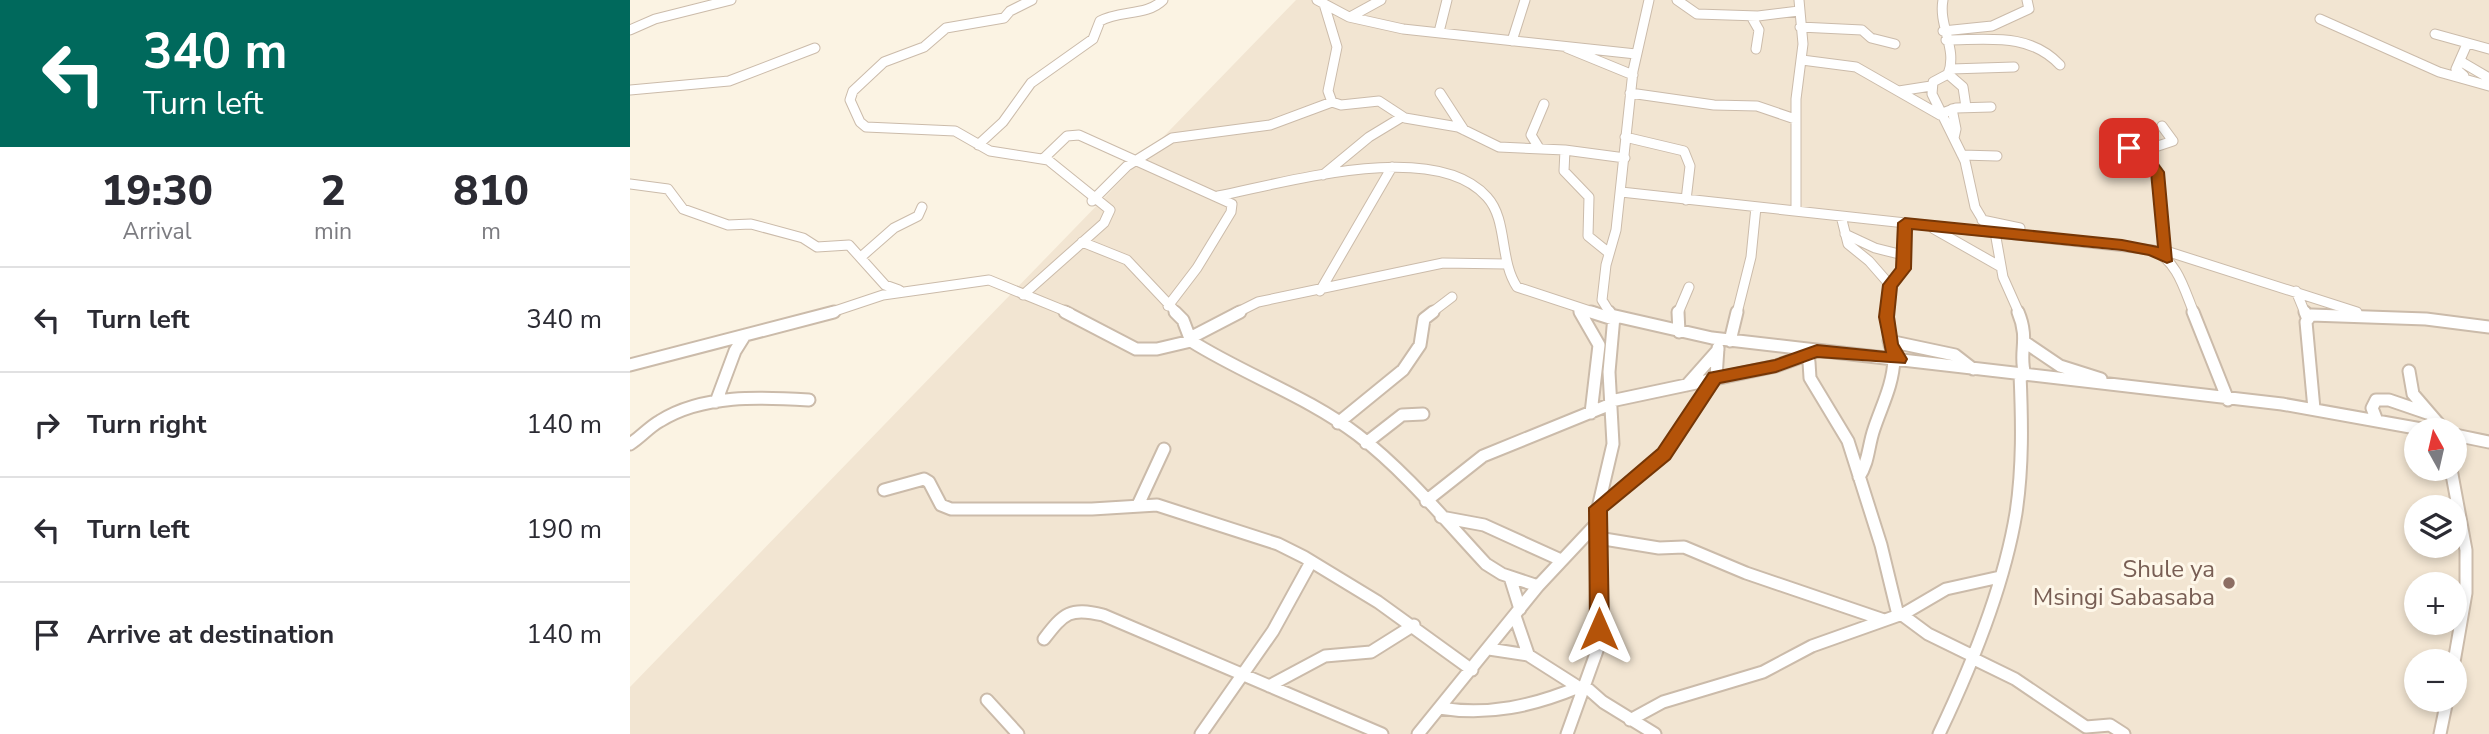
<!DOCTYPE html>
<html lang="en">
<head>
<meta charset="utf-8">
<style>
  body { margin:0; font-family:"Nunito Sans",sans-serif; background:#f2f2f3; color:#2b2b33; height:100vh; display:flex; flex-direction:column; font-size:26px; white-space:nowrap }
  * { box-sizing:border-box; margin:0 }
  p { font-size:23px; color:#7c7c81 }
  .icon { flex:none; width:38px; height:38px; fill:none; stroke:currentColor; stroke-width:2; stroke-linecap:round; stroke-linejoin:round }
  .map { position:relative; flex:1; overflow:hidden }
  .side { display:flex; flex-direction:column; background:#fff; width:630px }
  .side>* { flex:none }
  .guide { background:#00695c; color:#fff; overflow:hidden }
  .needle { width:46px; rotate:352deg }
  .fabs { position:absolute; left:1774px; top:418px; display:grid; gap:14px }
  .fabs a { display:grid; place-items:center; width:63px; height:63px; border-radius:50%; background:#fff; box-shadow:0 4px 10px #0003; font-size:35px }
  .pin { position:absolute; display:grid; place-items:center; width:60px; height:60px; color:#fff; margin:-30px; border-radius:14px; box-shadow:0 4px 10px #0006 }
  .me { position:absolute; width:77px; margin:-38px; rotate:0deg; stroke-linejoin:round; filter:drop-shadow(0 0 5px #0008) }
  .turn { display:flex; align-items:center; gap:24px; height:147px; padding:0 28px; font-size:32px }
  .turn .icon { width:91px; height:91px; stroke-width:2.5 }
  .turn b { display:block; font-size:49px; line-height:60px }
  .eta { display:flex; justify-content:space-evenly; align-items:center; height:119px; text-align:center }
  .eta b { font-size:42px; font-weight:800; line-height:49px }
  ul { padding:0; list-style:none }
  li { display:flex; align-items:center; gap:21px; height:105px; padding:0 28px; border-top:2px solid #e1e1e2 }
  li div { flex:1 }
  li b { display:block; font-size:26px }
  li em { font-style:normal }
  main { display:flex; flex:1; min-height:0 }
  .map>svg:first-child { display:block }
  .residential { fill:#f2e5d2; fill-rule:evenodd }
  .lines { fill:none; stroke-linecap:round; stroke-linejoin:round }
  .street-far1-casing { stroke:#cbbbaa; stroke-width:11 }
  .street-casing { stroke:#cbbbaa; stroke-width:15 }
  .street-far1 { stroke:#fff; stroke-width:9 }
  .street { stroke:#fff; stroke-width:11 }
  .route { fill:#b45309; stroke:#753606; stroke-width:2 }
  .education-dot { fill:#8d6e63; stroke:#fef7e9; stroke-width:2.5 }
  .labels { text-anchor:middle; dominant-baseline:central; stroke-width:6; stroke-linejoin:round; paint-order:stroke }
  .education-label { font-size:24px; fill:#785e54; stroke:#fef7e9; text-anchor:end }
</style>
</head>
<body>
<main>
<section class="side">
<div class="guide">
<div class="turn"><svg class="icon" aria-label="left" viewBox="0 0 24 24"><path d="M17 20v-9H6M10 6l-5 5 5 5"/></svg><div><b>340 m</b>Turn left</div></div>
</div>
<div class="eta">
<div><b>19:30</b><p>Arrival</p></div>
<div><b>2</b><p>min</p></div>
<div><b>810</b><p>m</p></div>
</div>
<ul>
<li><svg class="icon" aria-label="left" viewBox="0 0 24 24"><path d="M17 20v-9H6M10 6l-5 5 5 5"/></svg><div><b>Turn left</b></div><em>340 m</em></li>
<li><svg class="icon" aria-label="right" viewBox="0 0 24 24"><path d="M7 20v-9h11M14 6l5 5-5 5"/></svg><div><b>Turn right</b></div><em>140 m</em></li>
<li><svg class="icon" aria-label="left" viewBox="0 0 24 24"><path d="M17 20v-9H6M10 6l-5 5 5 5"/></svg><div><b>Turn left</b></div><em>190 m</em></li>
<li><svg class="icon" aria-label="arrive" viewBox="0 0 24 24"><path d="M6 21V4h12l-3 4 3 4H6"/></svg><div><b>Arrive at destination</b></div><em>140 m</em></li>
</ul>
</section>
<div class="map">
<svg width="1859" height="734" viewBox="0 0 1859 734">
  <rect width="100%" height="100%" fill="#fbf3e3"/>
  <path class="residential" d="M666 0H1859V734H0V687ZM1787 430H1825V469H1787ZM1787 508H1825V546H1787ZM1787 584H1825V623H1787ZM1787 662H1825V700H1787Z"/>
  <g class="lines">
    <g class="street-far1-casing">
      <path id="street-far1" d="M687 0 719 17 773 29 1006 54
        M1047 0 1067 14 1128 16 1169 11
        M1313 0C1308 26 1328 49 1318 74L1303 82 1302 94 1335 161 1345 207 1360 232
        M694 4 707 47 698 91 702 102 711 105 749 101 775 118 828 127 869 147 935 150 995 158
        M1121 16 1129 30 1126 49
        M720 17 751 0
        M1690 19 1809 72 1859 86
        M1170 27 1232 30 1241 38 1265 44
        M0 30 25 19 101 0
        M1313 31 1362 26 1399 9 1397 0
        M809 32 817 0
        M1805 34 1859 49
        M1316 40C1358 40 1399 32 1430 65
        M882 41 895 0
        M937 48 1003 75
        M1172 60 1226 67 1310 115
        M1830 61 1859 78
        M1321 69 1384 67
        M1318 74 1333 87 1336 107
        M1834 76 1826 69 1837 44
        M0 90 99 81 185 48
        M1269 91 1301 86
        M810 93 834 130
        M1000 93 1084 105 1127 106 1165 119
        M1322 109 1326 129 1324 138
        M1310 114 1326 108 1361 107
        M1511 133 1497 144 1522 162 1528 172 1536 255
        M995 137 1054 151 1060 166 1056 200
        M348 145 373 122 401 83 463 39 470 21C490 10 517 16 533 0
        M909 148 901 135 914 104
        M935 150 934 171 959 197 958 236 979 253
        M1332 155 1367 156
        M413 159 437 136 449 135 602 204 601 212 567 268 538 306
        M1523 164 1519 149 1543 141 1532 126
        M693 175 739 137 772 117
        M0 184 38 189 53 209 98 225 121 224 173 238 187 247 219 245 255 285 269 290
        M991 192 1523 250C1548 262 1554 289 1564 313
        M588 196C655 183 804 138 857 197 878 220 869 260 887 287L966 313
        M462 201 497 166 542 138 640 125 702 102
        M1166 211V99L1173 44 1169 0
        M1211 216 1218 244 1239 261 1260 285
        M1352 220 1390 228
        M1304 229 1371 267
        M1365 232 1373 277 1389 313
        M1215 234 1245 248 1273 255
        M452 242 497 260 547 313
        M1536 251 1727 312
        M231 257 264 228 288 216 292 207
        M690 291 762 167
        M1666 291 1675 313
        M393 295 474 223 480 210 418 160 360 151 325 131 236 127 230 122 220 100 223 91 254 62 294 47 316 28 374 18 380 11 402 0
        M949 310 951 313
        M199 313 253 295 359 280 440 313
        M606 313 628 302 813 263 876 264
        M801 313 822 297
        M980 313 972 300 976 265 986 230 1003 71 1019 0
        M1048 313 1059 287
        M1107 313 1121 257 1126 207
        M1256 313 1260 285 1274 269 1275 223"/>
    </g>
    <g class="street-casing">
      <path id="street" d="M435 312 506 349H527L561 341C615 375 677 396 728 435 776 472 815 520 856 564L872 574 908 586
        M545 312 553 320 561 341
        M950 312 969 345 961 413
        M961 312 983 319
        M979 312 981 315 1082 338 1652 404 1797 430
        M1048 312 1049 332
        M1257 312 1260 345 1269 359
        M1388 312C1400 340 1388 353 1395 375
        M1563 312 1598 400
        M1675 312 1677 317
        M560 338 610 312
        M1100 341 1107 312
        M1259 341 1325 355 1343 369
        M1396 343 1430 366 1471 379
        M1175 356 1179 362 1180 378 1218 441 1251 545 1268 615
        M0 365 204 312
        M1779 371 1783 394 1814 430
        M1086 377 1088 348
        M1057 385 1088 350
        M981 401 1146 366 1182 353
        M86 402 105 351 115 335
        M1684 409 1676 322 1681 315 1796 319 1859 327
        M1747 421 1742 408 1746 400H1759L1797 413
        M708 423 773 370 790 345 794 319 803 312
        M1825 435 1859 442
        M736 443 772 415 793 414
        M0 444C11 437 19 427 30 421 73 394 131 397 179 400
        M1821 469 1836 550V593L1824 662
        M1229 477C1239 462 1238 446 1244 429 1252 405 1263 385 1264 359
        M254 490 294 479 299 482 311 505 321 509H462L527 505 648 544 674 557 748 602 842 670
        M796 501 853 456 981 404
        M508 505 534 449
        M968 508 1034 454 1085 378
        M811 517 854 525 931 560
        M968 538 1029 548 1054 547 1116 573 1254 620
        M880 577 890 609
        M1271 614 1298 634 1343 656
        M885 616 898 654
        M414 639C434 613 440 607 473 615L752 734
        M859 649 898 655 953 690
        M1342 658 1385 679 1456 727 1480 725 1494 734
        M639 686 695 656 741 652 784 625
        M956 687 973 702 1025 734
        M357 700 388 734
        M809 708C859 716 903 706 949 687
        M1000 720 1033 702 1133 672 1182 646 1275 613 1316 589 1370 577
        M571 734 643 631 681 562
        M788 734 908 586 968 522
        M937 734 969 645 968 508 983 444 979 372 984 316
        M1309 734C1341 667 1374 586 1386 513 1393 467 1392 420 1390 374
        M1810 734 1817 700"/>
    </g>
    <use href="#street-far1" class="street-far1"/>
    <use href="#street" class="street"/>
  </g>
  <path class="route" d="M1499 144 1522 156 1534 172 1542 261 1537 263 1519 255 1492 250 1282 229 1281 269 1267 287 1264 317 1268 344 1277 359 1275 363 1187 357 1146 372 1090 383 1040 459 977 511 979 629 976 635 969 638 963 635 960 629 959 508 1028 449 1079 373 1145 360 1187 345 1256 352 1249 317 1253 285 1266 268 1268 223 1275 218 1492 240 1528 247 1521 172 1513 162 1494 151V145Z"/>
  <circle class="education-dot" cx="1599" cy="583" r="7"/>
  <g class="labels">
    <g class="education-label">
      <text x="1585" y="569">Shule ya<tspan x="1585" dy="28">Msingi Sabasaba</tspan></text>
    </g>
  </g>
</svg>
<div class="fabs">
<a><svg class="needle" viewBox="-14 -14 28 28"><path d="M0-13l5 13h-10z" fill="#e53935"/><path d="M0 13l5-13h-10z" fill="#7c7c81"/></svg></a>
<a><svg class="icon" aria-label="layers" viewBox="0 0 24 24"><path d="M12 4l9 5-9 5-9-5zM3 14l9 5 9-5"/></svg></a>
<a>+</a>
<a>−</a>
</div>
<div class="pin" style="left:1499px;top:148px;background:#d93025"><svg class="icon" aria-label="arrive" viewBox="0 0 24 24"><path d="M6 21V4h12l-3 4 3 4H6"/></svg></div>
<svg class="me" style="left:969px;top:629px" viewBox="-20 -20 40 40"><path d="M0-17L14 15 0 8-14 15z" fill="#b45309" stroke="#fff" stroke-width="4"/></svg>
</div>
</main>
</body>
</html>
